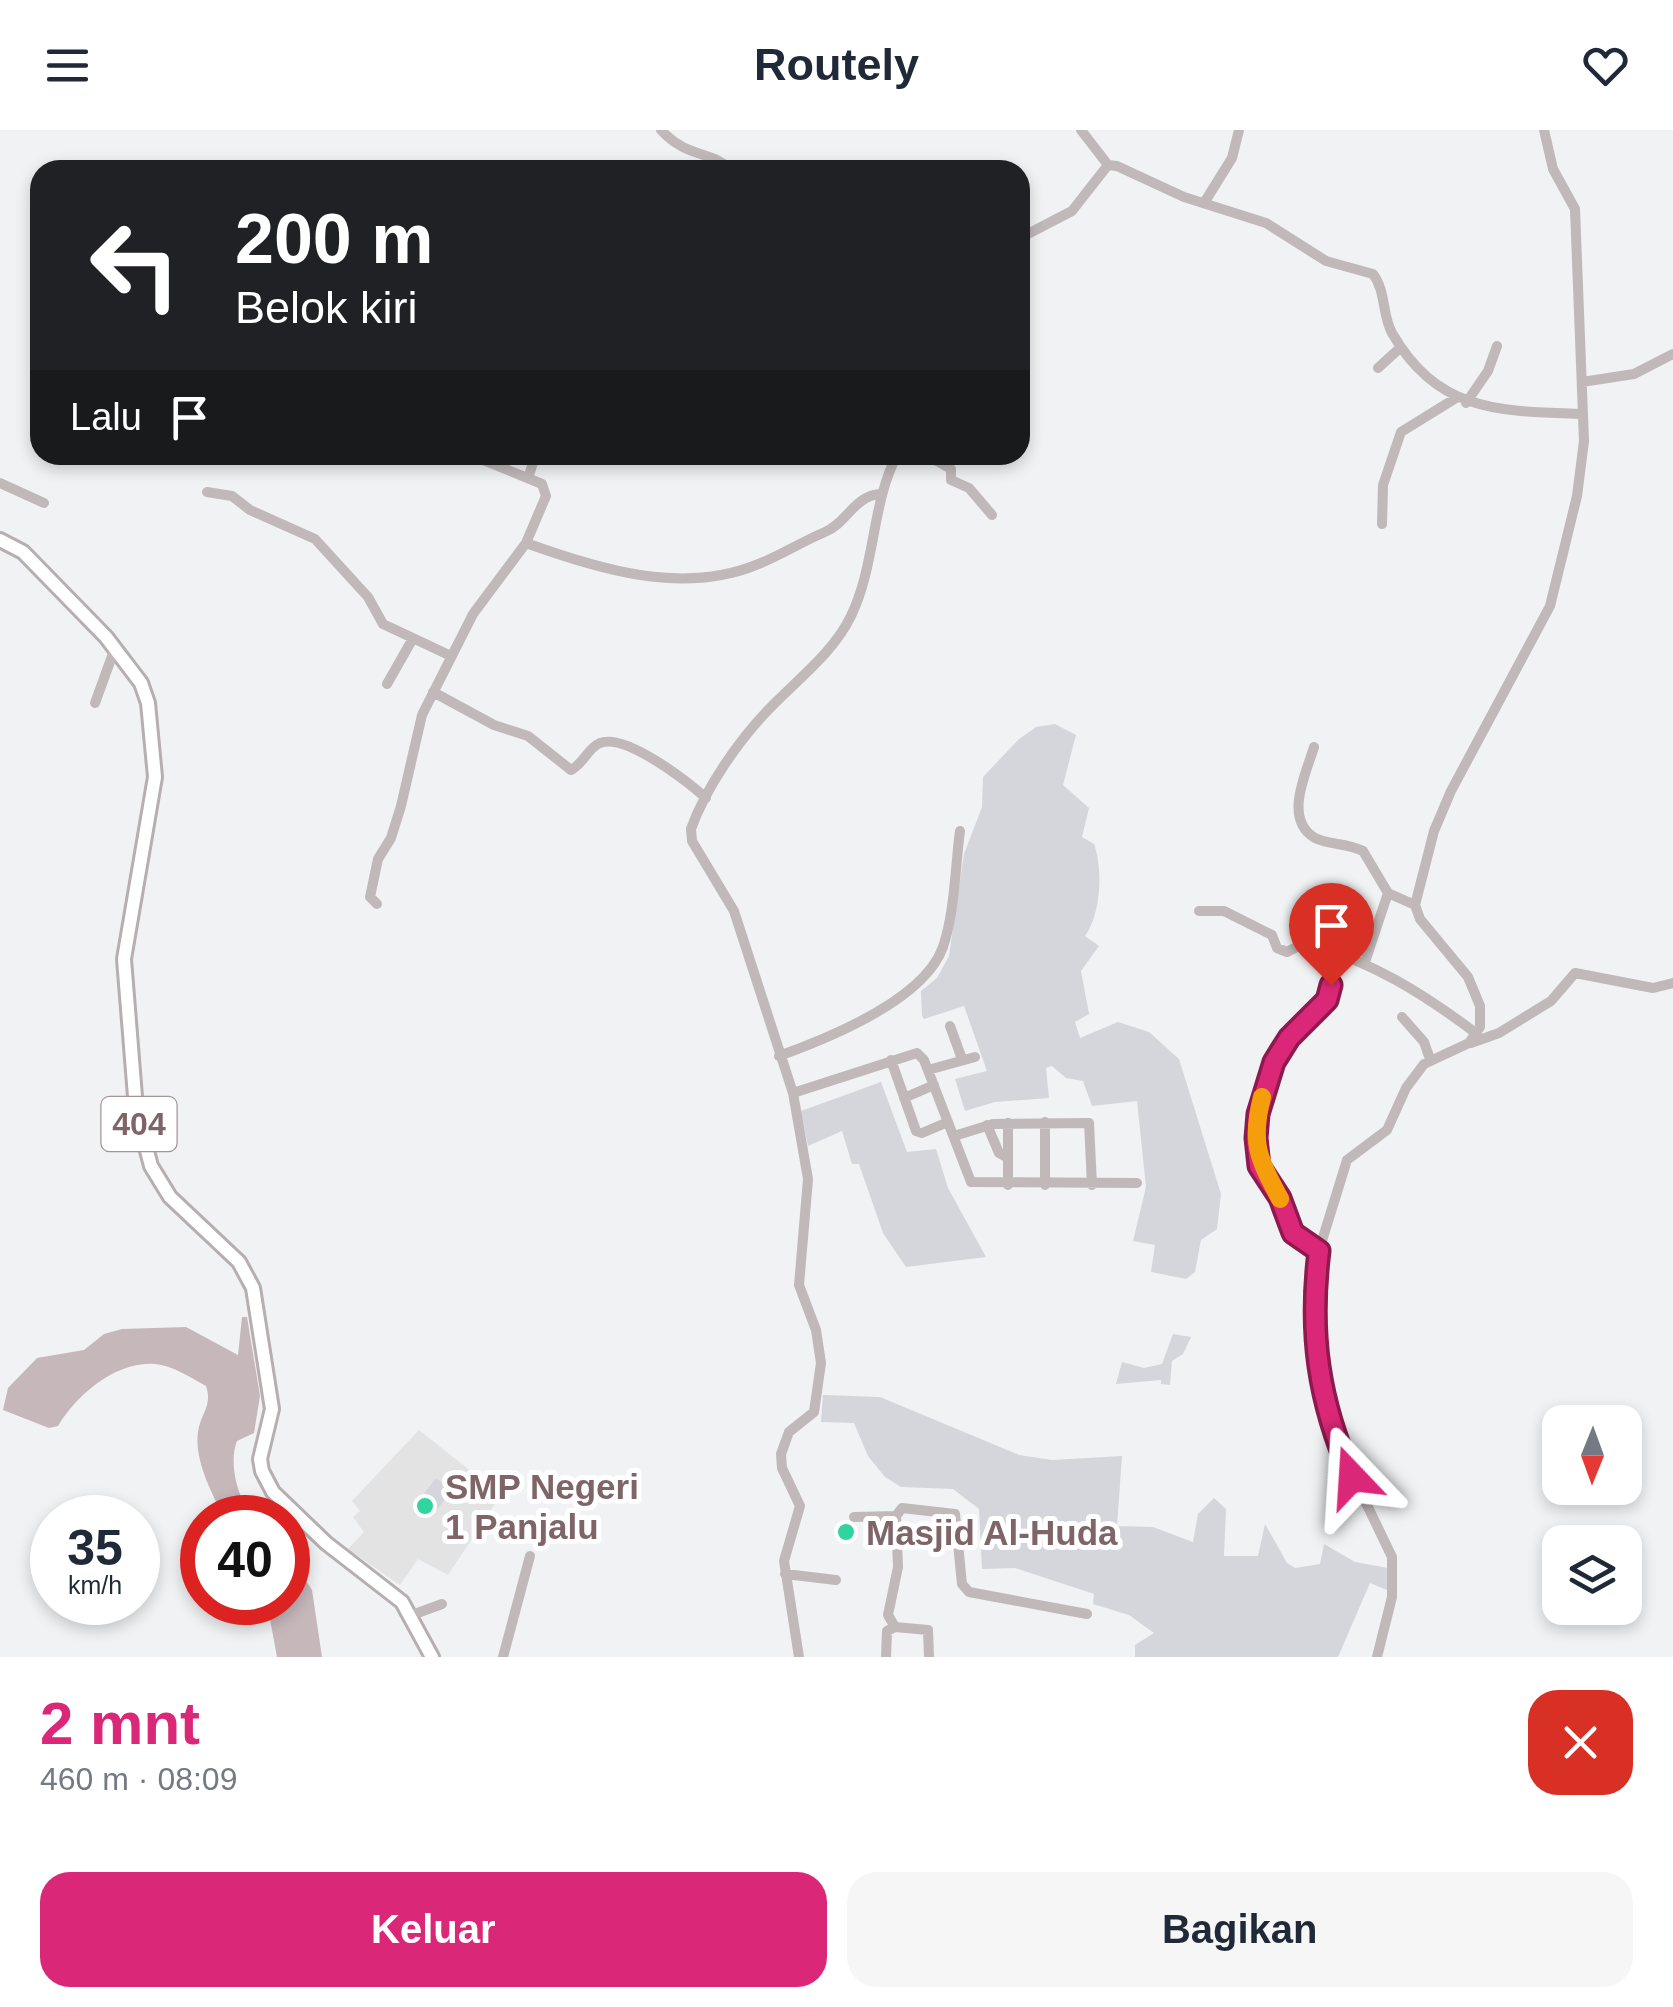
<!DOCTYPE html>
<html lang="id">
<head>
<meta charset="utf-8">
<style>
  body { margin:0; font-family:Arial,sans-serif; background:#f6f6f7; color:#1f2937; height:100vh; display:flex; flex-direction:column; font-size:38px; white-space:nowrap }
  * { box-sizing:border-box; margin:0 }
  p { font-size:32px; color:#747a83 }
  .icon { flex:none; width:55px; height:55px; fill:none; stroke:currentColor; stroke-width:2; stroke-linecap:round; stroke-linejoin:round }
  .map { position:relative; height:1527px; overflow:hidden }
  .sheet { display:flex; flex-direction:column; background:#fff; flex:1 }
  .sheet>* { flex:none }
  .guide { position:absolute; left:30px; top:30px; width:1000px; height:305px; border-radius:30px; box-shadow:0 5px 15px #0003; background:#202124; color:#fff; overflow:hidden }
  .needle { width:65px; rotate:181deg }
  .controls { position:absolute; left:1542px; top:1275px; display:grid; gap:20px }
  .controls a { display:grid; place-items:center; width:100px; height:100px; border-radius:20px; background:#fff; box-shadow:0 5px 15px #0003; font-size:50px }
  .speed { position:absolute; left:30px; top:1365px; display:flex; gap:20px; font-size:50px; font-weight:700; text-align:center }
  .speed>* { display:grid; place-content:center; width:130px; height:130px; border-radius:50%; background:#fff; box-shadow:0 5px 15px #0003; line-height:1 }
  .speed small { font-size:25px; font-weight:400 }
  .speed .limit { border:15px solid #d22; background:#fff; color:#111 }
  .pin { position:absolute; display:grid; place-items:center; width:85px; height:85px; color:#fff; margin:-102px -42px; border-radius:50% 50% 50% 0; rotate:-45deg; box-shadow:0 0 10px #0007 }
  .pin .icon { rotate:45deg }
  .me { position:absolute; width:110px; margin:-55px; rotate:340deg; stroke-linejoin:round; filter:drop-shadow(0 0 8px #0008) }
  .turn { display:flex; align-items:center; gap:35px; height:210px; padding:0 40px; font-size:45px }
  .turn .icon { width:130px; height:130px; stroke-width:2.5 }
  .turn b { display:block; font-size:70px; line-height:85px }
  .then { display:flex; align-items:center; height:95px; padding:0 40px; background:#0003; gap:20px; font-size:38px }
  .round { display:grid; place-items:center; flex:none; width:105px; height:105px; border-radius:30px; background:#f6f6f7 }
  .overview { display:flex; align-items:center; justify-content:space-between; height:170px; padding:0 40px }
  h1 { font-size:60px; font-weight:800; line-height:75px; color:#db2777 }
  .primary-button { display:flex; gap:20px; margin-top:auto; padding:20px 40px }
  .primary-button a { flex:1; height:115px; border-radius:30px; background:#db2777; color:#fff; font-size:40px; font-weight:800; line-height:115px; text-align:center }
  .primary-button a+a { background:#f6f6f7; color:#1f2937 }
  header { display:flex; justify-content:space-between; align-items:center; height:130px; padding:0 40px; background:#fff; font-size:45px; font-weight:800 }
  .map>svg:first-child { display:block }
  .built { fill:#e4e3e4 }
  .green { fill:#d5d5dc }
  .water { fill:#c6b7bb }
  .lines { fill:none; stroke-linecap:round; stroke-linejoin:round }
  .major-casing { stroke:#b6aeaf; stroke-width:18 }
  .minor { stroke:#c0b8b9; stroke-width:10 }
  .major { stroke:#fff; stroke-width:12 }
  .route-casing { stroke:#8e194d; stroke-width:25 }
  .route { stroke:#db2777; stroke-width:18 }
  .slow { stroke:#f59e0b; stroke-width:18 }
  .poi-dot { fill:#31d3a0; stroke:#fff; stroke-width:4 }
  .labels { text-anchor:middle; dominant-baseline:central; stroke-width:10; stroke-linejoin:round; paint-order:stroke }
  .shield { fill:#fff; stroke:#a59395; stroke-width:2.5 }
  .shield-label { font-size:32px; font-weight:bold; fill:#7f6568 }
  .poi-label { font-size:35px; font-weight:bold; fill:#7f6568; stroke:#fff; text-anchor:start }
</style>
</head>
<body>
<header><svg class="icon" aria-label="menu" viewBox="0 0 24 24"><path d="M4 6h16M4 12h16M4 18h16"/></svg>Routely<svg class="icon" aria-label="heart" viewBox="0 0 24 24"><path d="M12 20l-8-8c-3-5 5-10 8-4 3-6 11-1 8 4z"/></svg></header>
<div class="map">
<svg width="1673" height="1527" viewBox="0 0 1673 1527">
  <rect width="100%" height="100%" fill="#f0f2f4"/>
  <path class="built" d="M419 1300 501 1365 448 1445 418 1429 400 1455 348 1419 364 1402 353 1387 360 1381 352 1371Z"/>
  <path class="green" d="M1055 594 1076 605 1063 655 1089 678 1082 707 1094 714C1103 739 1101 784 1085 806L1099 816 1081 841 1089 884 1075 892 1080 908 1118 892 1149 902 1179 929 1221 1064 1217 1099 1201 1110 1195 1142 1186 1149 1151 1142 1155 1115 1133 1111 1146 1057 1137 971 1092 976 1083 951 1066 948 1052 936 1046 938 1049 968 995 972 965 981 955 949 987 941 964 876 924 889 922 886 921 861 937 848 949 826 964 724 982 677 983 647 1019 609 1036 597Z
    M881 952 907 1022 936 1019 948 1058 986 1127 906 1137 883 1103 859 1034H852L842 1001 808 1016 801 981Z
    M1173 1204 1191 1207 1183 1224 1172 1231 1170 1255 1161 1254V1250L1116 1254 1122 1232 1144 1238 1162 1234Z
    M823 1265 880 1267 1019 1325 1052 1330 1122 1326 1117 1396 1153 1397 1193 1412 1198 1384 1214 1368 1226 1379 1224 1426H1258L1265 1394 1287 1433 1295 1438 1320 1434 1324 1414 1355 1432 1388 1438 1387 1460 1370 1453 1338 1527H1135V1515L1154 1503 1129 1485 1093 1474 1094 1464 1015 1438 982 1439 979 1379 953 1359 901 1357 885 1347 868 1326 854 1293 821 1292Z
    M436 1348 452 1360 432 1386 416 1374Z"/>
  <path class="water" d="M242 1187H247L260 1266 254 1303 237 1311C228 1333 238 1373 255 1387H224C212 1364 194 1330 198 1302 200 1284 213 1276 206 1256 191 1248 172 1235 155 1234 115 1231 76 1266 58 1296L49 1298 3 1280 8 1258 37 1228 84 1220 104 1204 122 1199 186 1197 238 1225Z
    M288 1423 312 1460 322 1527H277L267 1473 288 1472Z"/>
  <g class="lines">
    <g class="major-casing">
      <path id="major" d="M0 410 23 422 106 507 141 553 148 573 155 647 124 829 136 979 151 1036 170 1067 239 1132 253 1158 272 1279 260 1329 262 1341 273 1362 326 1413 402 1472 432 1527"/>
    </g>
    <path class="minor" d="M661 0C687 29 712 20 731 40
      M1081 0 1108 35
      M1204 73 1232 28 1239 0
      M1020 108 1072 81 1108 35 1117 36 1184 67 1266 93 1326 131 1373 144C1386 161 1382 185 1392 203 1438 283 1500 281 1582 284
      M1378 238 1401 217
      M1582 252 1634 244 1673 224
      M1466 273 1488 241 1497 216
      M527 325 533 333 528 348
      M926 325 951 339V350L969 358 992 385
      M0 353 44 373
      M207 362 232 366 250 380 315 409 368 467 383 494 451 526
      M1382 394 1383 355 1401 302 1456 268
      M526 413C598 439 682 465 756 435 780 426 801 412 825 402 847 393 854 366 880 364
      M387 554 412 510
      M433 562 494 595 528 606 571 640C583 634 588 618 600 613 626 603 688 652 706 668
      M95 573 115 518
      M1314 617C1306 644 1283 689 1315 708 1329 715 1348 713 1363 721L1388 763 1415 775
      M377 774 370 767 378 729 391 708 401 676 422 585 473 484 526 413 546 366 542 354 471 325
      M1199 781H1224L1272 805 1277 818 1287 822 1306 812C1375 834 1420 861 1477 904
      M1365 832 1388 763
      M1402 887 1424 912 1430 929
      M950 896 962 929
      M1471 913 1499 903 1551 871 1575 843 1653 858 1673 853
      M779 926C829 908 924 870 943 817 955 781 955 738 960 701
      M891 930 916 1001 922 1003 948 992
      M928 940 975 927
      M793 963 917 923 924 930 971 1052 1137 1053
      M904 968 934 955
      M1045 992V1055
      M1008 993V1055
      M987 995 999 1023 1008 1028
      M954 1006 993 994 1089 993 1092 1055
      M1319 1121 1293 1103 1279 1067 1259 1035 1258 984 1273 932 1289 908 1327 871 1339 824
      M896 1386 902 1378 955 1384 962 1454 969 1462 1087 1484
      M854 1387 896 1386 898 1437 888 1485 895 1497
      M785 1444 836 1450
      M412 1485 442 1474
      M895 1497 928 1500 929 1527
      M503 1527 530 1426
      M799 1527 784 1431 800 1376 782 1338 781 1324 789 1302 814 1282 821 1233 816 1200 799 1155 808 1049 793 963 734 781 692 711 691 699C706 657 739 610 770 578 798 549 833 523 851 486 876 434 871 375 897 325
      M886 1527 887 1501 895 1497
      M1377 1527 1392 1467V1427L1341 1321 1316 1230 1312 1175 1321 1114 1347 1030 1387 1000 1406 958 1424 934 1469 913 1480 897V876L1468 847 1420 789 1415 775 1434 701 1451 661 1550 476 1577 366 1584 311 1575 79 1553 39 1544 0"/>
    <use href="#major" class="major"/>
  </g>
  <g class="lines">
    <g class="route-casing">
      <path id="route" d="M1331 855 1327 870 1289 908 1274 932 1258 984 1256 1008 1259 1036 1280 1068 1293 1103 1319 1121C1309 1203 1318 1271 1352 1347"/>
    </g>
    <use href="#route" class="route"/>
    <path class="slow" d="M1262 967C1250 1014 1259 1029 1280 1069"/>
  </g>
  <g class="poi-dot">
    <circle cx="425" cy="1376" r="10"/>
    <circle cx="846" cy="1402" r="10"/>
  </g>
  <g class="labels">
    <rect class="shield" x="101.5" y="967" width="75" height="54" rx="8"/>
    <g class="shield-label">
      <text x="139" y="994">404</text>
    </g>
    <g class="poi-label">
      <text x="445" y="1356">SMP Negeri<tspan x="445" dy="40">1 Panjalu</tspan></text>
      <text x="866" y="1402">Masjid Al-Huda</text>
    </g>
  </g>
</svg>
<div class="controls">
<a><svg class="needle" viewBox="-14 -14 28 28"><path d="M0-13l5 13h-10z" fill="#e53935"/><path d="M0 13l5-13h-10z" fill="#747a83"/></svg></a>
<a><svg class="icon" aria-label="layers" viewBox="0 0 24 24"><path d="M12 4l9 5-9 5-9-5zM3 14l9 5 9-5"/></svg></a>
</div>
<div class="speed"><div>35<small>km/h</small></div><div class="limit">40</div></div>
<div class="pin" style="left:1331px;top:855px;background:#d93025"><svg class="icon" aria-label="arrive" viewBox="0 0 24 24"><path d="M6 21V4h12l-3 4 3 4H6"/></svg></div>
<svg class="me" style="left:1352px;top:1347px" viewBox="-20 -20 40 40"><path d="M0-17L14 15 0 8-14 15z" fill="#db2777" stroke="#fff" stroke-width="4"/></svg>
<div class="guide">
<div class="turn"><svg class="icon" aria-label="left" viewBox="0 0 24 24"><path d="M17 20v-9H6M10 6l-5 5 5 5"/></svg><div><b>200 m</b>Belok kiri</div></div>
<div class="then">Lalu<svg class="icon" aria-label="arrive" viewBox="0 0 24 24"><path d="M6 21V4h12l-3 4 3 4H6"/></svg></div>
</div>
</div>
<section class="sheet">
<div class="overview"><div><h1>2 mnt</h1><p>460 m · 08:09</p></div><a class="round" style="background:#d93025;color:#fff"><svg class="icon" aria-label="close" viewBox="0 0 24 24"><path d="M6 6l12 12M18 6L6 18"/></svg></a></div>
<div class="primary-button"><a>Keluar</a><a>Bagikan</a></div>
</section>
</body>
</html>
